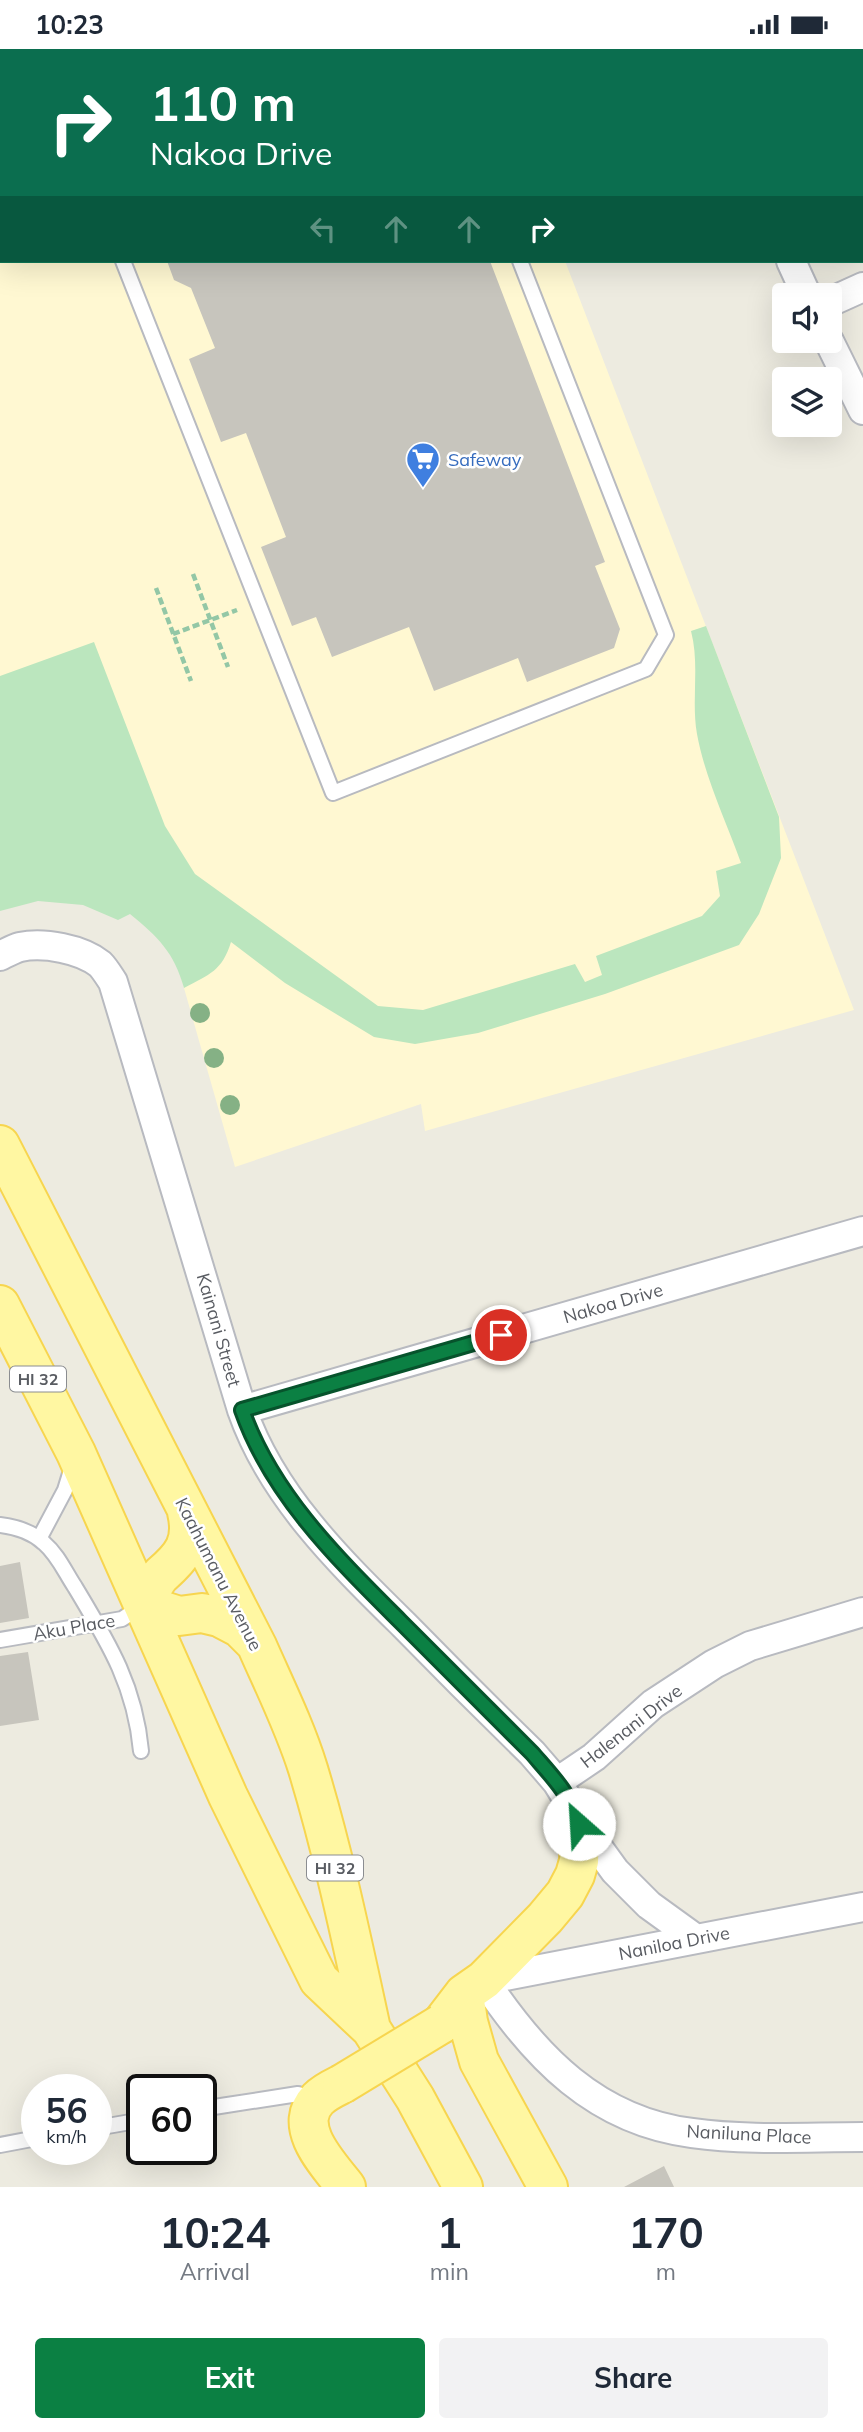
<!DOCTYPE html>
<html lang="en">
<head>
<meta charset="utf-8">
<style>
  body { margin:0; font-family:Mulish,sans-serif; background:#f2f2f3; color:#1f2937; height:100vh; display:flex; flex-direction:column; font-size:26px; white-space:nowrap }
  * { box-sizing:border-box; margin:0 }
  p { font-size:23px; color:#747a83 }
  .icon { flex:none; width:38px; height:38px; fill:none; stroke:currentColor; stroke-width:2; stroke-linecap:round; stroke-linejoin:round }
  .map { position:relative; height:2138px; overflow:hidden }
  .sheet { display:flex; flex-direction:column; background:#fff; flex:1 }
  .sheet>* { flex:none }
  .top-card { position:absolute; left:0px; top:0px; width:864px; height:214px; box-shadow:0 7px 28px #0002; background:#0b6e4f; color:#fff; overflow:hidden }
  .fabs { position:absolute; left:772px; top:234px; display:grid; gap:14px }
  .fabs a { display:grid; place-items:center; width:70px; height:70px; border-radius:7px; background:#fff; box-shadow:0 7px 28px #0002; font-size:35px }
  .speed { position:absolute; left:21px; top:2025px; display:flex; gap:14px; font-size:35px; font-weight:700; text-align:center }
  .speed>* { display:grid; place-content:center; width:91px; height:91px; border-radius:50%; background:#fff; box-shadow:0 7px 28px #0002; line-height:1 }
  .speed small { font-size:18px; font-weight:400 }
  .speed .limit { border:4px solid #111; border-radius:10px; background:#fff; color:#111 }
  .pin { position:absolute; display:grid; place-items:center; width:60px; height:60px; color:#fff; margin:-30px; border:4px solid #fff; border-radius:50%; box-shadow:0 2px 7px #0007 }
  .me { position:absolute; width:77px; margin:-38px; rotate:334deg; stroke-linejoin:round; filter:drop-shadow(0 0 5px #0008) }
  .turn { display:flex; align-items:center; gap:24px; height:147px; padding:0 35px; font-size:32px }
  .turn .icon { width:91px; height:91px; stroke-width:2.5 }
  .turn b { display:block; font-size:49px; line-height:60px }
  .lanes { display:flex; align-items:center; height:66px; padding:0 35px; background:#0003; justify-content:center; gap:35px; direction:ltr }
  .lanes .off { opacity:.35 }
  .eta { display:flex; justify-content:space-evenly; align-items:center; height:119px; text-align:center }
  .eta b { font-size:42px; font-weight:700; line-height:49px }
  .primary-button { display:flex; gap:14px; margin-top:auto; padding:14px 35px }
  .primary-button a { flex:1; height:80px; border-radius:7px; background:#0b8043; color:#fff; font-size:28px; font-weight:700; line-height:80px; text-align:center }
  .primary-button a+a { background:#f2f2f3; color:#1f2937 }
  .status { display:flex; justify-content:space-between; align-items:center; height:49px; padding:0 35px; background:#fff; direction:ltr }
  .status svg { height:19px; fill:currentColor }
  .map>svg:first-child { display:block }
  .commercial { fill:#fff8d2 }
  .green { fill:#bbe6be }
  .building { fill:#c7c5bd }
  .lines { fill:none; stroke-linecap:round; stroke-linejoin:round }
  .lane-casing { stroke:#b8bac0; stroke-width:18 }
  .street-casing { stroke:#b8bac0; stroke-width:32 }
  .primary-casing { stroke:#f7d54f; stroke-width:42 }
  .path { stroke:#93c7a6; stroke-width:4.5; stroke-dasharray:7 3.5; stroke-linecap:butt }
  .lane { stroke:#fff; stroke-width:14 }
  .street { stroke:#fff; stroke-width:28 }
  .primary { stroke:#fff7a2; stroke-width:38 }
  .primary-bridge-casing { stroke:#f7d54f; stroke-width:42; stroke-linecap:butt }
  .primary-bridge { stroke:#fff7a2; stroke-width:38 }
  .tree { fill:#85b185 }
  .route-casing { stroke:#07532c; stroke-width:18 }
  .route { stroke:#0b8043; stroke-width:12 }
  .labels { text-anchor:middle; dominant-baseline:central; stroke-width:5; stroke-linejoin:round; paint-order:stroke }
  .shield { fill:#fff; stroke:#8b8d91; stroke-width:2 }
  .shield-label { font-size:16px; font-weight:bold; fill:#595c62 }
  .shop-label { font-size:18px; fill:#366cbe; stroke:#fff; text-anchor:start }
  .street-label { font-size:18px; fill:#595c62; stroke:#fff }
</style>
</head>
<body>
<div class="status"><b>10:23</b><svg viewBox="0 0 49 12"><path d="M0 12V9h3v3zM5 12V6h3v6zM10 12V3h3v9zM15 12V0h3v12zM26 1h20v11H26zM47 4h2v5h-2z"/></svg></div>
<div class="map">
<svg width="863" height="2138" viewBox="0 0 863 2138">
  <rect width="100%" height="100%" fill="#edebe0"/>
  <path class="commercial" d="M0 0H483L484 2H2V212H565L854 961 425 1082 421 1055 235 1118 178 918 160 889 105 844 0 839Z"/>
  <path class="green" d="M706 577 779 768 781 809 759 865 739 896 605 945 478 984 415 995 374 988 285 934 231 893C222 922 210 925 184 939 174 903 158 888 130 865L118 871 83 856 38 852 0 862V627L94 593 165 777 195 825 378 957 423 961 575 915 585 933 602 926 596 907 702 867 720 847 716 822 741 814C726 772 705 729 697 685 691 651 700 616 691 582Z"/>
  <path class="building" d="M167 212H490L605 513 595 517 620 580 614 599 527 633 518 609 434 642 409 578 332 608 316 568 292 577 261 498 286 488 246 384 221 393 189 310 215 299 191 239 174 231Z
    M20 1513 29 1569 0 1574V1517Z
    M28 1603 39 1671 0 1677V1607Z
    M664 2117 674 2138H624Z"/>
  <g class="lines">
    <g class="lane-casing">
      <path id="lane" d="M437 0 438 2
        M351 2 355 0
        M0 140 2 139
        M123 212 333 744 646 620 666 586 520 212
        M0 1476C17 1478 32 1483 44 1494 58 1506 65 1523 75 1538 108 1593 135 1636 141 1702
        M39 1490 65 1441 73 1415
        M0 1591 122 1570 143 1556
        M201 2060 298 2045 316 2050
        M96 2079 142 2071
        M0 2096 37 2089"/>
    </g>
    <g class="street-casing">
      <path id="street" d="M63 0 64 2
        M699 0V2
        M791 212 807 247
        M830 253 863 238
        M829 292 863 361
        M0 907C6 904 13 900 20 898 44 893 81 900 100 915 105 920 109 927 113 933L242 1361C272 1447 340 1513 404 1576 446 1619 489 1662 532 1704L557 1733 594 1793 615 1822 649 1856 696 1890
        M242 1361 863 1182
        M557 1733 594 1708 653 1655 714 1615 750 1597 863 1563
        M863 1858 484 1931C535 2008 596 2072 692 2084 748 2092 806 2088 863 2088"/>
    </g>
    <g class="primary-casing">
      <path id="primary" d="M0 1096 257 1597C275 1638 295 1678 308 1720 334 1806 352 1893 371 1980
        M0 1256 76 1404 228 1747 319 1931 371 1980 415 2049 463 2138
        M144 1556 179 1567 202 1564 219 1568 240 1579 253 1592
        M144 1556C149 1547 154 1533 161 1526 183 1507 194 1493 187 1463
        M464 1945 468 1973 479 2012 548 2138
        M441 1975 464 1945 484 1931 545 1869 565 1845 575 1826 579 1812 580 1787 576 1763
        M342 2035C334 2039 325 2043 318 2050 291 2078 329 2116 346 2138"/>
    </g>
    <path class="path" d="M193 525 228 618
      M156 539 191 632
      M173 585 237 561"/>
    <use href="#lane" class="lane"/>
    <use href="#street" class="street"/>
    <use href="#primary" class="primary"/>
    <g class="primary-bridge-casing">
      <path id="primary-bridge" d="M342 2035 441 1975"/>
    </g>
    <use href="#primary-bridge" class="primary-bridge"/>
  </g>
  <g class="tree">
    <circle cx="200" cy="964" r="10"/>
    <circle cx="214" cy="1009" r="10"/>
    <circle cx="230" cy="1056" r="10"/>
  </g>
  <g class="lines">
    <g class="route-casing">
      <path id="route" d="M501 1286 242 1361C272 1446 338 1510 400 1572 444 1616 488 1660 532 1704 550 1725 572 1747 579 1775"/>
    </g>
    <use href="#route" class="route"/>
  </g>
  <defs>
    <g id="supermarket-pin" transform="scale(1.75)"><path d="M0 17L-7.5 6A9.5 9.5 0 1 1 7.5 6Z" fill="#3f7fe0" stroke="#fff"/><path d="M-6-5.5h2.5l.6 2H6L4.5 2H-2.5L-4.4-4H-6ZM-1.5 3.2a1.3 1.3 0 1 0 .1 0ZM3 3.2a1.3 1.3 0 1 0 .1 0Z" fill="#fff"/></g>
  </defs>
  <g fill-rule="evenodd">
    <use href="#supermarket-pin" x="423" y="410"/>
  </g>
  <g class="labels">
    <g class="shield">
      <rect x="10" y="1317.5" width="56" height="25" rx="5"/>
      <rect x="307" y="1806.5" width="56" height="25" rx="5"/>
    </g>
    <g class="shield-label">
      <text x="38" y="1330">HI 32</text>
      <text x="335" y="1819">HI 32</text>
    </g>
    <g class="shop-label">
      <text x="448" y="410">Safeway</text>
    </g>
    <g class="street-label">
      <text transform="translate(613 1254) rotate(-16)">Nakoa Drive</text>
      <text transform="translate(219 1281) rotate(74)">Kainani Street</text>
      <text transform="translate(219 1525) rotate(63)">Kaahumanu Avenue</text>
      <text transform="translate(74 1578) rotate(-10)">Aku Place</text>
      <text transform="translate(631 1677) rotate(-38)">Halenani Drive</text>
      <text transform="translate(674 1894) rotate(-11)">Naniloa Drive</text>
      <text transform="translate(749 2085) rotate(3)">Naniluna Place</text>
    </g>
  </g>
</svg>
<div class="fabs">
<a><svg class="icon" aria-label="sound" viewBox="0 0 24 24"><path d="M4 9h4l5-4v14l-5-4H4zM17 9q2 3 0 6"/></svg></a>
<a><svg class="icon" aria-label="layers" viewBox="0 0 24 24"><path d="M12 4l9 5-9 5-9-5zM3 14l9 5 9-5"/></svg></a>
</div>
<div class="speed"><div>56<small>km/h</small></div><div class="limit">60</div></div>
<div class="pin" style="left:501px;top:1286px;background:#d93025"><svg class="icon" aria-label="arrive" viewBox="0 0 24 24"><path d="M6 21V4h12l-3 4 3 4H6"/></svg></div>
<svg class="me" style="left:579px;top:1775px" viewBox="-20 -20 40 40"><circle r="19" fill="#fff"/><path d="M0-13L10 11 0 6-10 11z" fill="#0b8043"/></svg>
<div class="top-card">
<div class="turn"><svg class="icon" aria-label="right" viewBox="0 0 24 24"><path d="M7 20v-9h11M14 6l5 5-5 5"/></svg><div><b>110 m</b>Nakoa Drive</div></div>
<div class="lanes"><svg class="icon off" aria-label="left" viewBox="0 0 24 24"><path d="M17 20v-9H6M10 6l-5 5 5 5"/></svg><svg class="icon off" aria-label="ahead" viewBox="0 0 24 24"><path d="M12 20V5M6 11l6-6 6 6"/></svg><svg class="icon off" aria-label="ahead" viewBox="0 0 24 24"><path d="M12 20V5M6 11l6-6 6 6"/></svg><svg class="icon" aria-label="right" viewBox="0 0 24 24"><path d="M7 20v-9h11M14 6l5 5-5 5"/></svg></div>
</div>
</div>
<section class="sheet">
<div class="eta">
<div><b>10:24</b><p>Arrival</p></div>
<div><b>1</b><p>min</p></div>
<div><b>170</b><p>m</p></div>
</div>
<div class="primary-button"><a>Exit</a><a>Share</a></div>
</section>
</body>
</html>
